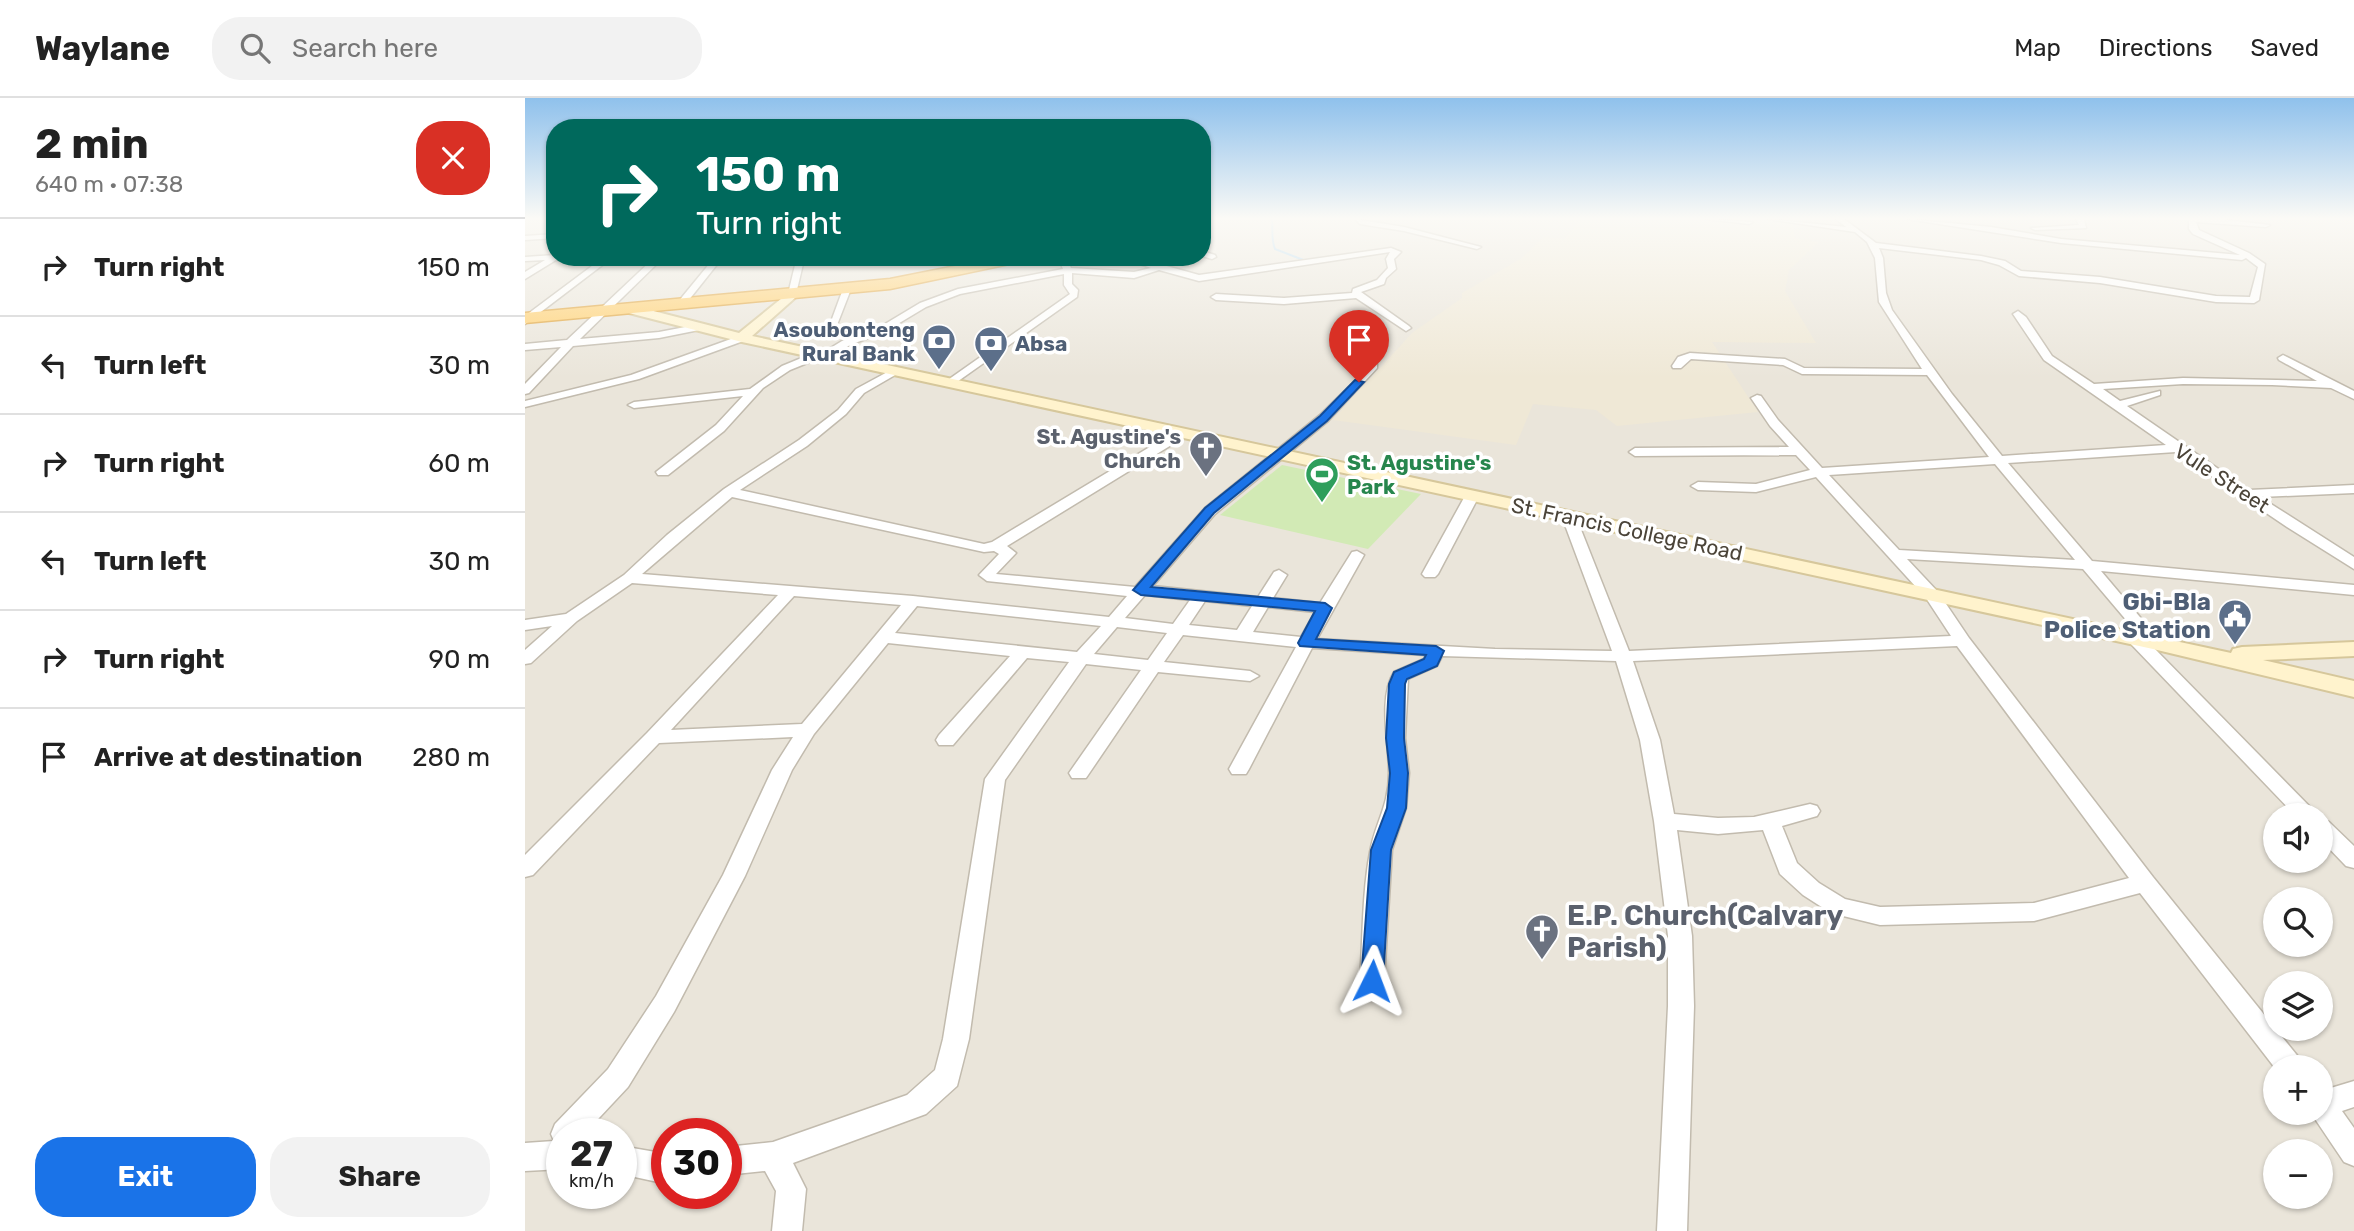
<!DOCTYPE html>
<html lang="en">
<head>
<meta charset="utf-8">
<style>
  body { margin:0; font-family:Rubik,sans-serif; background:#f2f2f2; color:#222; height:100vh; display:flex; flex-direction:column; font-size:26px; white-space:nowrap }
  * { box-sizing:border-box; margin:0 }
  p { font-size:23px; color:#767676 }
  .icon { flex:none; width:38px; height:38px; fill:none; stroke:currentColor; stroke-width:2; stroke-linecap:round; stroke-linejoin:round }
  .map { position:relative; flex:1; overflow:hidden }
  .panel { display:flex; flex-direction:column; background:#fff; width:525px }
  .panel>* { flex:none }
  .banner { position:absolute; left:21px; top:21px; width:665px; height:147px; border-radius:28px; box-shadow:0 2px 5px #0004; background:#00695c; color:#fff; overflow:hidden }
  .controls { position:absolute; left:1738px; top:705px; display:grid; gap:14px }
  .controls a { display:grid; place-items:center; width:70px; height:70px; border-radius:50%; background:#fff; box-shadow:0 2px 5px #0004; font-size:35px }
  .speed { position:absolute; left:21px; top:1020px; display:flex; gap:14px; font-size:35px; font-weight:700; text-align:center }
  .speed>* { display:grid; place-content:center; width:91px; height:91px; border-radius:50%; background:#fff; box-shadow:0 2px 5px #0004; line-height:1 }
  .speed small { font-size:18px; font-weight:400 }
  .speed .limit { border:10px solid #d22; background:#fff; color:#111 }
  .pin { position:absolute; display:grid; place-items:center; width:60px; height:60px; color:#fff; margin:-72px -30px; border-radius:50% 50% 50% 0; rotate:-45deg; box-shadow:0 0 7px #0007 }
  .pin .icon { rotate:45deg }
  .me { position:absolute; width:77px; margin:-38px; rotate:3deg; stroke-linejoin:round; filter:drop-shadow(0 0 5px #0008) }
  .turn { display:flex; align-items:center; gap:24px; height:147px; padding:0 35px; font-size:32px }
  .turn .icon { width:91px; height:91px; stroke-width:2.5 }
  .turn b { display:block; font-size:49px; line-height:60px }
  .round { display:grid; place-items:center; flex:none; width:74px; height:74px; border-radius:28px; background:#f2f2f2 }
  .overview { display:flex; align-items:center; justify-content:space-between; height:119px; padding:0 35px }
  h1 { font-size:42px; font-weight:700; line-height:52px }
  .action { display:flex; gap:14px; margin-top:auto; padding:14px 35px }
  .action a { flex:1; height:80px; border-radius:28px; background:#1a73e8; color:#fff; font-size:28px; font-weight:700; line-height:80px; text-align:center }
  .action a+a { background:#f2f2f2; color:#222 }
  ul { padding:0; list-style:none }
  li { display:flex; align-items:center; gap:21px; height:98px; padding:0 35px; border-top:2px solid #e0e0e0 }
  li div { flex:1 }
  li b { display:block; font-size:26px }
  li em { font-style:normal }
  header { display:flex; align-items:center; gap:42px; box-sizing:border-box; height:98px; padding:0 35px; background:#fff; border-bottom:2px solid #e0e0e0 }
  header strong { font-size:33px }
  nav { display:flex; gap:38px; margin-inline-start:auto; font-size:24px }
  .search { width:490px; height:63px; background:#f2f2f2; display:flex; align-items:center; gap:18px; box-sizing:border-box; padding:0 24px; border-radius:28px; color:#767676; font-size:26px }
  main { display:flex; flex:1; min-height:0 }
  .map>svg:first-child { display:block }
  .residential { fill:#eae5da; fill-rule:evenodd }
  .education { fill:#efe8d6 }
  .green { fill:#d2eab5 }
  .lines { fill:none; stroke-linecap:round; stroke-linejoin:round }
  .stream { stroke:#a9d4f2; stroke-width:2 }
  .street-casing { stroke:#c2bbae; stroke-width:3 }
  .secondary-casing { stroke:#d6c79b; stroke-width:4 }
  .highway-casing { stroke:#e0a43c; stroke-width:3 }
  .street { fill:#fff; fill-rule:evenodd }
  .secondary { fill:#fff3cd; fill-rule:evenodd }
  .highway { fill:#ffcf6e; fill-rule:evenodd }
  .route { fill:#1a73e8; stroke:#114b97; stroke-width:2 }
  .labels { text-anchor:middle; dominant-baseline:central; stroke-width:7; stroke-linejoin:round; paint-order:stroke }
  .far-service-label { font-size:21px; font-weight:bold; fill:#4e5e75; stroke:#fff; text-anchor:end }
  .far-worship-label { font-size:21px; font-weight:bold; fill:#5b616d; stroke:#fff; text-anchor:end }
  .far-leisure-label { font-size:21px; font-weight:bold; fill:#27864d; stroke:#fff; text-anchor:start }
  .far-street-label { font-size:21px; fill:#4b4439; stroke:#fff }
  .service-label { font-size:24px; font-weight:bold; fill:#4e5e75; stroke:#fff; text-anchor:end }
  .near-worship-label { font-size:28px; font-weight:bold; fill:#5b616d; stroke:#fff; text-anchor:start }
</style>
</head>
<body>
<header>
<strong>Waylane</strong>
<div class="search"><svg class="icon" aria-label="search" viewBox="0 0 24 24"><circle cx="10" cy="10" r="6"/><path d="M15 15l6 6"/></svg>Search here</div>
<nav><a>Map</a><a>Directions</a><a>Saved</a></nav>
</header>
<main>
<section class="panel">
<div class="overview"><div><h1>2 min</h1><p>640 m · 07:38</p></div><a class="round" style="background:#d93025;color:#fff"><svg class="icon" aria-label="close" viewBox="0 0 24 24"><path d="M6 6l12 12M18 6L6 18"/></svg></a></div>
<ul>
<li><svg class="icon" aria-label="right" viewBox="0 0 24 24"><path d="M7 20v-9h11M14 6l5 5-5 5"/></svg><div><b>Turn right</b></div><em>150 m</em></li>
<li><svg class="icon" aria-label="left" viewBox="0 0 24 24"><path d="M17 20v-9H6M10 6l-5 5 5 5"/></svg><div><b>Turn left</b></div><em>30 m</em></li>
<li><svg class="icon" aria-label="right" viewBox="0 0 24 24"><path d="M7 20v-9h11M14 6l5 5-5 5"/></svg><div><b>Turn right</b></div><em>60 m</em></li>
<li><svg class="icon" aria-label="left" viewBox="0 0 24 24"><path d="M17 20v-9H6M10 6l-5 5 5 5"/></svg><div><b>Turn left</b></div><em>30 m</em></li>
<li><svg class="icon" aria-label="right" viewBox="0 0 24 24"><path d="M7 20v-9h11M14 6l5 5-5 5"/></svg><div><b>Turn right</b></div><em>90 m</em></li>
<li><svg class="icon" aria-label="arrive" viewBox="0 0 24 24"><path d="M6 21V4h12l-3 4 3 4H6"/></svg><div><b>Arrive at destination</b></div><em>280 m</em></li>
</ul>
<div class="action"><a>Exit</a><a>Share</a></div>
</section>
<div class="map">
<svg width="1829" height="1133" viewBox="0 0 1829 1133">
  <rect width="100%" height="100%" fill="#f6f3ec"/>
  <path class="residential" d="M0 121H30V159H677V121H1829V1133H0ZM1750 718H1796V763H1750ZM1750 802H1796V847H1750ZM1750 886H1796V931H1750ZM1750 970H1796V1015H1750ZM37 1036H96V1096H37ZM142 1036H201V1096H142ZM1750 1054H1796V1099H1750Z"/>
  <path class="education" d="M1056 121H1240L1268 126 1270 140 1294 144 1264 172 1260 193 1291 245 1187 244 1233 314 1092 328 1071 312 1008 306 991 347 808 322 887 235 937 200V195L997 160 1019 139 1040 141Z"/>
  <path class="green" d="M757 367 896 396 843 451 695 417Z"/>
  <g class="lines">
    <path class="stream" d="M747 121C748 132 746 142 750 151L781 163"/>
    <g class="street-casing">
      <path id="street" d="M830 121 879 129 956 149 952 151 879 133 835 126Z
        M1181 121 1228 124 1224 126Z
        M1243 121 1321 129 1311 121H1319L1351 145 1456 158 1480 163 1496 173 1575 179 1691 198 1725 199 1733 169 1721 160 1717 162 1536 145 1382 121 1466 129 1536 141 1715 157 1668 136 1664 131V123L1660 121H1694L1745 127 1741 129 1671 124 1674 132 1724 155 1740 166 1734 202 1729 205 1691 204 1575 185 1494 178 1474 167 1456 162 1354 150 1358 160 1361 195 1367 212 1427 296 1477 358 1641 347 1519 262 1488 216 1493 213 1501 219 1527 258 1569 286 1658 280 1792 283 1754 262 1753 260 1758 257 1829 293V301L1806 290 1747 287 1658 286 1578 291 1595 303 1635 293V297L1602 308 1724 392 1829 387V395L1735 399 1829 459V471L1762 429 1651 354 1483 365 1567 463 1829 487V497L1576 473 1636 544 1628 549 1794 718H1771L1605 545 1603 541 1605 537 1613 536 1558 471 1382 461 1413 494 1444 540 1628 779 1775 961 1779 970H1750L1615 795 1509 823 1355 827 1306 815 1278 797 1255 776 1238 732 1193 736 1152 732 1167 838 1169 908 1162 1133H1132L1143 908V838L1129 723 1115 642 1091 563 917 558 912 568 883 581 880 640 884 675 881 710 867 752 859 883 856 890 847 894 838 890 835 883C838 841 837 795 845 754 850 725 864 708 864 675 864 647 853 599 869 574L899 561 900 557 787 550 724 671 721 676H707L704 671 771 549 658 537 639 564 725 573 734 578 725 583 633 574 561 680H547L544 675 616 572 561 566 480 682 444 941 432 988 401 1016 268 1065 281 1091 277 1133H247L251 1093 240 1073 201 1077V1049L248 1044 382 997 410 972 418 941 460 681 544 564 502 560 428 647H414L411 642 414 637 485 558 363 545 289 636 267 672 220 778 149 914 103 989 59 1036H37V1071L0 1073V1045L29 1043 26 1036 30 1026 83 971 131 898 198 777 247 672 268 639 134 645 8 777 0 779V757L122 635 253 497 107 485 52 523 6 565 0 566V552L27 528 0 532V522L41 516 99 477 142 437 199 391 274 342 313 312 331 291 368 271 377 273 339 295 321 316 282 348 215 392 459 446 467 444 653 332H661V338L482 448 491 455 471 476 610 489 680 410 795 317 848 265 852 266V270L803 323 690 416 628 488 733 499 749 474 754 472 762 477 748 500 795 505 827 454 832 453 839 457 792 541 970 551 1087 553 1037 419 1044 415 1051 419 1104 553 1426 538 1401 500 1291 379 1231 394 1173 392 1166 388 1173 384 1231 386 1285 372 1271 357 1110 358 1104 354 1110 350 1264 349 1245 328 1226 300 1232 297 1236 298 1253 322 1297 370 1464 359 1402 277 1277 276 1258 267 1166 261 1156 270H1148L1147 268 1153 259 1165 255 1260 261 1279 270 1397 271 1354 204 1350 160 1342 144 1330 134ZM1470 366 1550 462 1374 452 1304 377ZM207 399 459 454 469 453 474 456 454 477 462 483 602 498 584 519 388 498 117 476ZM620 497 665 502 648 526 600 520ZM269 498 376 507 277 626 146 632ZM680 503 727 508 712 532 664 527ZM392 508 576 528 552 554 370 535ZM743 509 790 514 776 539 728 534ZM592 529 642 535 623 562 569 556ZM1432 548 1604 780 1509 805 1355 809 1320 801 1294 785 1272 765 1257 728 1292 718 1295 713 1292 708 1285 706 1229 719 1193 720 1149 716 1135 642 1108 563Z
        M1551 121H1559L1561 130 1510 132 1506 130 1554 127Z
        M30 136V140L0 142V138Z
        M866 150 876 154 869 161 871 171 861 180 859 186 836 194 884 228 886 230 881 233 831 200 759 206 691 202 686 199 691 196 759 200 827 195 828 191 852 182 863 170 861 161 865 154 674 183 634 172 609 180 547 175V186L553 192 552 199 429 286 420 284 545 196 539 187V176L435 196 401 209 361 233 325 247 305 259H297L265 272 238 290 199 333 143 377H133L131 374 191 327 218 298 109 310 103 307 109 304 225 291 257 268 291 254H299L317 243 355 229 395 205 433 191 538 171 533 159H541L546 170 609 174 626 170 596 159H609L674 177Z
        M677 153 690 157 691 159 687 161 677 158Z
        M30 157V159H45L31 162 0 181V174L20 162 0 163V159Z
        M79 159H88L0 226V218Z
        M130 159H139L55 241 134 234 176 226 181 229 179 231 134 240 48 248 4 295 0 296V286L36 249 0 252V246L42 242Z
        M190 159H198L159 208H153V204Z
        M272 159H310L278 166 271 196 267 199 263 196Z
        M322 188 326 191 312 227 304 229 318 191Z
        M217 237 221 238V242L114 281 0 309V303L106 277Z
        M947 394 954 398 913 476 910 479H900L897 476 940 398Z
        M1796 721 1804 724 1829 748V770L1821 768 1796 742Z
        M1829 983V1009L1817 1013 1829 1030V1068L1819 1064 1786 1015H1796V993Z
        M96 1048 142 1056V1086L96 1076Z"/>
    </g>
    <g class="secondary-casing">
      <path id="secondary" d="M267 192 271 193V199L227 238 1706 555 1708 551 1717 549 1829 544V558L1738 562 1829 583V599L1628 551 217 244 100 214 98 211 105 207 214 235Z"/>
    </g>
    <g class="highway-casing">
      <path id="highway" d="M476 159H506L499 163 365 191 0 225V215L365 181Z"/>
    </g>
    <use href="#street" class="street"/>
    <use href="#secondary" class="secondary"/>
    <use href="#highway" class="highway"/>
  </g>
  <linearGradient id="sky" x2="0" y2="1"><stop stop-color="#8fc1ec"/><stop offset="0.43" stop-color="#fbfaf6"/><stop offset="1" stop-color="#fbfaf6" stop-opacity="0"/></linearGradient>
  <rect width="1829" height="280" fill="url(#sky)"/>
  <path class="route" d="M830 282 839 284 802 323 689 415 626 489 800 505 807 510 791 541 911 548 919 553 912 568 882 581 880 586 879 640 883 675 881 710 866 752 858 883 855 890 847 892 839 890 836 883 846 752 862 710 865 675 861 640 864 586 869 574 899 561 901 557 775 548 773 545 790 513 616 497 608 492 680 410 795 318Z"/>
  <defs>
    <g id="bank-pin" transform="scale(1.75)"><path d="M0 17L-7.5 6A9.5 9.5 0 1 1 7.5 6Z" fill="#5c6f8a" stroke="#fff"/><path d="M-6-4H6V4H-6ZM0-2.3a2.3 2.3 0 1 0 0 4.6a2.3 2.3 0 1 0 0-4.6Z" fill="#fff"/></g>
    <g id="church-pin" transform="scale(1.75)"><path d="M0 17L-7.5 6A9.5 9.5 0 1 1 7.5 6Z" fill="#6b7280" stroke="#fff"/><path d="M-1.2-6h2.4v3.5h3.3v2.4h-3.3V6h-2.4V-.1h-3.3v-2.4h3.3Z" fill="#fff"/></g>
    <g id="stadium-pin" transform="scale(1.75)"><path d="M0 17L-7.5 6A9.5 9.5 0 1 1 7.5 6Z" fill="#2e9e5b" stroke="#fff"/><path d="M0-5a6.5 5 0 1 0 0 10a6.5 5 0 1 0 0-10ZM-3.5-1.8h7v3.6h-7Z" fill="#fff"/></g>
    <g id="civic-pin" transform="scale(1.75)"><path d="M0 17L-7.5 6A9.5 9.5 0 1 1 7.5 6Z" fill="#5c6f8a" stroke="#fff"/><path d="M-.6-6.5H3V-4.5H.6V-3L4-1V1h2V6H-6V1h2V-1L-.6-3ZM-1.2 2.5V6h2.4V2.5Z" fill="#fff"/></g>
  </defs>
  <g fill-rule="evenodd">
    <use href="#bank-pin" x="414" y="243"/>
    <use href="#bank-pin" x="466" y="245"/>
    <use href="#church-pin" x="681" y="350"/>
    <use href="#stadium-pin" x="797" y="376"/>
    <use href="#civic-pin" x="1710" y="518"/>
    <use href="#church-pin" x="1017" y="833"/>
  </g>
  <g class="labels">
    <g class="far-service-label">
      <text x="390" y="231">Asoubonteng<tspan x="390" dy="24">Rural Bank</tspan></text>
      <text x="490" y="245" text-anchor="start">Absa</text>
    </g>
    <g class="far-worship-label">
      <text x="656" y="338">St. Agustine's<tspan x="656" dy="24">Church</tspan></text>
    </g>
    <g class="far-leisure-label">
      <text x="822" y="364">St. Agustine's<tspan x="822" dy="24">Park</tspan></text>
    </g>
    <g class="far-street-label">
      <text transform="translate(1697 380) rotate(33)">Vule Street</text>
      <text transform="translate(1102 431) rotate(12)">St. Francis College Road</text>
    </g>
    <g class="service-label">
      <text x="1686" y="504">Gbi-Bla<tspan x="1686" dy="28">Police Station</tspan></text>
    </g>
    <g class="near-worship-label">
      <text x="1042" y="817">E.P. Church(Calvary<tspan x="1042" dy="32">Parish)</tspan></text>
    </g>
  </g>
</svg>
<div class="controls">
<a><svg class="icon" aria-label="sound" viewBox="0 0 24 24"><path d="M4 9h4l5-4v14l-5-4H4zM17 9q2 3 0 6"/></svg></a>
<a><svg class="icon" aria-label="search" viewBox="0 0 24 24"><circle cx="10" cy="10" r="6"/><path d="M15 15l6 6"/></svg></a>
<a><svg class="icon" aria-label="layers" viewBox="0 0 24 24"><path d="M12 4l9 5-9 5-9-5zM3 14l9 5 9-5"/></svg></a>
<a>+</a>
<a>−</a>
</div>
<div class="speed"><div>27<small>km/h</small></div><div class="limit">30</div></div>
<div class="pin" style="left:834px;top:284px;background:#d93025"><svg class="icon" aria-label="arrive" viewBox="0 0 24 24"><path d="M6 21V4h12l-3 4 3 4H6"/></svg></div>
<svg class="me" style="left:847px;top:883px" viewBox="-20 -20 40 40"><path d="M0-17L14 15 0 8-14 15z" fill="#1a73e8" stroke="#fff" stroke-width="4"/></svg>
<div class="banner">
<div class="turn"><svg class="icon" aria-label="right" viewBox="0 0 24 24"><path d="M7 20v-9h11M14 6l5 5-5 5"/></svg><div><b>150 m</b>Turn right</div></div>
</div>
</div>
</main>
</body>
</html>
